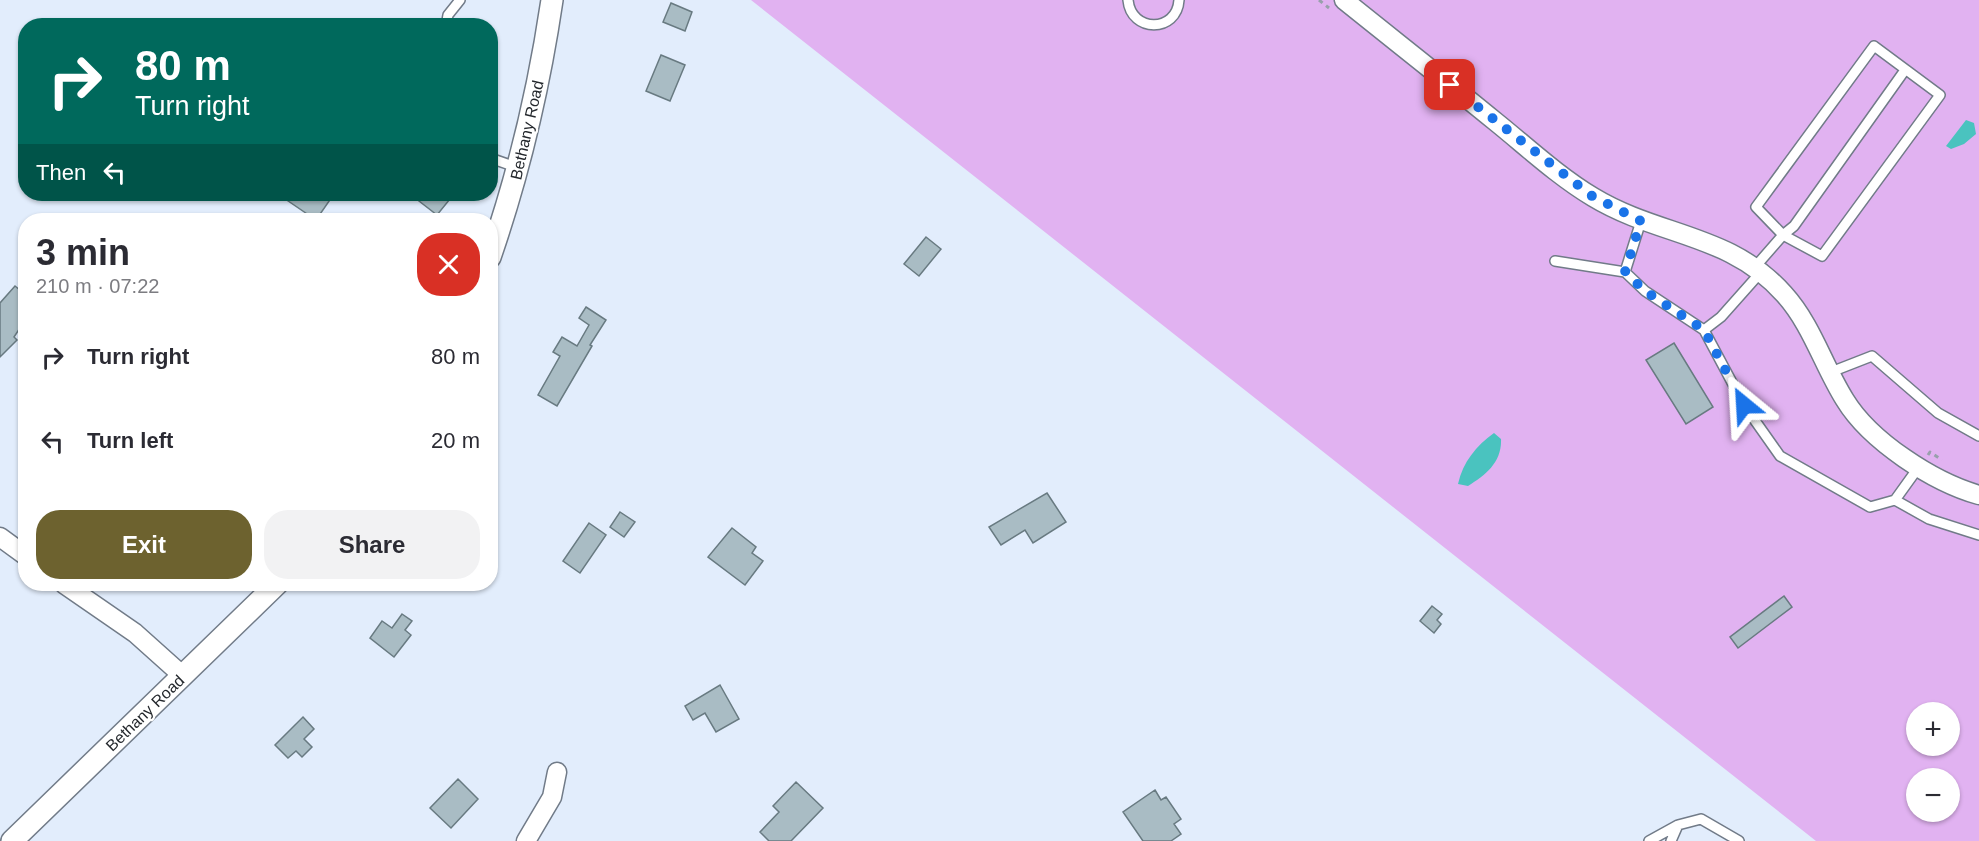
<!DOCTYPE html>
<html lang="en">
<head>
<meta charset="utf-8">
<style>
  body { margin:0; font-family:Arial,sans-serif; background:#f2f2f3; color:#2b2b33; height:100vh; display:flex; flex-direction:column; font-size:22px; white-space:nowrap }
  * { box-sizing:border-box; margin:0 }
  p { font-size:20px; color:#7c7c81 }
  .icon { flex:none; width:33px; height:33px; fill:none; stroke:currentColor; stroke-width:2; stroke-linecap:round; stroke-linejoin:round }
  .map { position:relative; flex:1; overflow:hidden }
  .sheet { position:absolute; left:18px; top:213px; width:480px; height:378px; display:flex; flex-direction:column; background:#fff; border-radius:24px; box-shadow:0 2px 4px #0004 }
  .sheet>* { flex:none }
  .guide { position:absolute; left:18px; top:18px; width:480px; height:183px; border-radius:24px; box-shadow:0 2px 4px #0004; background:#00695c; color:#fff; overflow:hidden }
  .fabs { position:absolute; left:1906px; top:702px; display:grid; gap:12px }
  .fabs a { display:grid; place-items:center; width:54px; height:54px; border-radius:50%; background:#fff; box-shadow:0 2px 4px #0004; font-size:30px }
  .pin { position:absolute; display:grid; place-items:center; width:51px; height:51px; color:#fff; margin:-26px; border-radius:12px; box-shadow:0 3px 9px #0006 }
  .me { position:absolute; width:66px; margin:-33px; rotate:333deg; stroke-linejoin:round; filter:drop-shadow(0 0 4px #0008) }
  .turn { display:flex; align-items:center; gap:21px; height:126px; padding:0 18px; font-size:27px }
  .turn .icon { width:78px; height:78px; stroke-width:2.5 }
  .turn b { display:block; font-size:42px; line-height:51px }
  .then { display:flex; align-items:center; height:57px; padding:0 18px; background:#0003; gap:12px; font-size:22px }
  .round { display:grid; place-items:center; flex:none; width:63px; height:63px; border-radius:24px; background:#f2f2f3 }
  .overview { display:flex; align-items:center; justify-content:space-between; height:102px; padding:0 18px }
  h1 { font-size:36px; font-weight:600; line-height:45px }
  .action { display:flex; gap:12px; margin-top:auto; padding:12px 18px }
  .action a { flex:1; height:69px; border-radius:24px; background:#6d622f; color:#fff; font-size:24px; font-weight:600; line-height:69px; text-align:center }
  .action a+a { background:#f2f2f3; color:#2b2b33 }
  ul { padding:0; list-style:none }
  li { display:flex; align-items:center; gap:18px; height:84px; padding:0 18px }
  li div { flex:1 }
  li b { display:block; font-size:22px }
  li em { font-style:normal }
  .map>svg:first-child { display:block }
  .green { fill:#e1b2f1; fill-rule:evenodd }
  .water { fill:#4ac3bf }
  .building { fill:#a9bcc4; stroke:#687a81; stroke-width:1.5 }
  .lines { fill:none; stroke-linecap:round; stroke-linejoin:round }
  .service-casing { stroke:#717b88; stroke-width:12 }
  .minor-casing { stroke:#717b88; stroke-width:21 }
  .tertiary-casing { stroke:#717b88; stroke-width:24 }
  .path { stroke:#98a0ac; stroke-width:3; stroke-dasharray:4.5 4.5; stroke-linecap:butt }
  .service { stroke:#fff; stroke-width:9 }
  .minor { stroke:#fff; stroke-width:18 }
  .tertiary { stroke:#fff; stroke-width:21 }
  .route { stroke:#1a73e8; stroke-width:10; stroke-dasharray:0 18 }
  .labels { text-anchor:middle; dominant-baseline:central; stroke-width:4.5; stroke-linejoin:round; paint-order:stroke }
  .street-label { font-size:16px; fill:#24282d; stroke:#fff }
</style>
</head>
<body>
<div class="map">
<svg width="1979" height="841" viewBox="0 0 1979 841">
  <rect width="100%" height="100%" fill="#e2edfc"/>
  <path class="green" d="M751 0H1979V841H1816ZM1917 712H1950V746H1917ZM1917 778H1950V812H1917Z"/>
  <path class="water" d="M1966 120 1974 123 1976 134 1964 144 1951 149 1946 146Z
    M1494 433 1501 439C1502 462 1486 475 1468 486L1458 484C1463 462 1476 446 1494 433Z"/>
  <path class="building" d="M671 3 692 12 685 31 663 22Z
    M661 55 685 65 670 101 646 91Z
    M278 194H334L316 220Z
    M410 194H454L437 215Z
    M926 237 941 249 919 276 904 264Z
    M15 286 26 295V319L14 337 17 340 0 357V303Z
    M586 307 606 320 590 345 592 346 557 406 538 395 560 356 553 352 562 337 577 346 589 325 579 318Z
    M1674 343 1713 407 1686 424 1646 360Z
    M1047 493 1066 522 1033 543 1025 530 1001 545 989 527Z
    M620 512 635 522 624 537 610 527Z
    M589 523 606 535 580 573 563 561Z
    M732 528 756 547 752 553 763 561 745 585 708 557Z
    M1784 596 1792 607 1738 648 1730 637Z
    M1432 606 1442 614 1437 620 1441 624 1434 633 1420 621Z
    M402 614 412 621 405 630 411 635 394 657 370 638 382 621 392 628Z
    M720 685 739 719 716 732 705 713 693 720 685 706Z
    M303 717 314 729 304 739 312 747 302 757 296 751 288 758 275 745Z
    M458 779 478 799 451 828 430 808Z
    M796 782 823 808 791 841H769L760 832 779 812 773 806Z
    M1155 790 1161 800 1166 797 1181 819 1174 824 1181 834 1171 841H1143L1123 812Z"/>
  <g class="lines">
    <g class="service-casing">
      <path id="service" d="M1128 0C1131 33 1177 33 1179 0
        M446 26 448 15 460 0
        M490 158 519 168
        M1555 261 1625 272 1645 291 1704 330 1744 405 1780 456 1870 507 1895 500 1918 468
        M1755 267 1783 235 1756 207 1874 46 1940 95 1822 256 1783 235 1794 226 1905 70
        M1625 272 1641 221
        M1704 330 1721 317 1761 272
        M1831 372 1872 356 1938 413 1979 436
        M1895 500 1929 519 1979 535
        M1649 841 1678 825
        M1671 841 1678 825 1701 819 1739 841"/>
    </g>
    <g class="minor-casing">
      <path id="minor" d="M1344 0C1395 41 1446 81 1496 122 1527 147 1558 176 1593 197 1659 237 1730 233 1784 294 1812 325 1823 365 1845 400 1870 441 1933 482 1979 495
        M0 537 26 556
        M64 584 135 633 183 676
        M526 841 552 797 557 772"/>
    </g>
    <g class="tertiary-casing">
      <path id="tertiary" d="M490 257C519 173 539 88 552 0
        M12 841 277 584"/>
    </g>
    <path class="path" d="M1319 0 1329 8
      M1928 455 1930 452 1942 460"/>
    <use href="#service" class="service"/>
    <use href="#minor" class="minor"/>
    <use href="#tertiary" class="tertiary"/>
  </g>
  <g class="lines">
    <path class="route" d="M1450 85 1592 196 1641 221 1625 272 1645 291 1704 330 1744 405"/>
  </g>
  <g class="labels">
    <g class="street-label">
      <text transform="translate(527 130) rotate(-77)">Bethany Road</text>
      <text transform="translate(145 713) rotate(-44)">Bethany Road</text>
    </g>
  </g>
</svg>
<div class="fabs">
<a>+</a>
<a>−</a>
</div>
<div class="pin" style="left:1450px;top:85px;background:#d93025"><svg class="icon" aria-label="arrive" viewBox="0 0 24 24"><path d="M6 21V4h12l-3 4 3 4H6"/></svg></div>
<svg class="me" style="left:1744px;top:405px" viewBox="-20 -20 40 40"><path d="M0-17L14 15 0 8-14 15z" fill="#1a73e8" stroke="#fff" stroke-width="4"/></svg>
<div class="guide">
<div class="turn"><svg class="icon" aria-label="right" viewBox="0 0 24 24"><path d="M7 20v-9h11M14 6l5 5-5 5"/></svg><div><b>80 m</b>Turn right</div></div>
<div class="then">Then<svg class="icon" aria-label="left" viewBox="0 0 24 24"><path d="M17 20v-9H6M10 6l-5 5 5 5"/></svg></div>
</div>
<section class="sheet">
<div class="overview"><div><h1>3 min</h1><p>210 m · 07:22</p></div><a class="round" style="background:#d93025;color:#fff"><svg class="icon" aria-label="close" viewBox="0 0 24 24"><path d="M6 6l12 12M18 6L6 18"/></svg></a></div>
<ul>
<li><svg class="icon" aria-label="right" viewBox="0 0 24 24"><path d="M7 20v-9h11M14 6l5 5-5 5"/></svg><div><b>Turn right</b></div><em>80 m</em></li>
<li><svg class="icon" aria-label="left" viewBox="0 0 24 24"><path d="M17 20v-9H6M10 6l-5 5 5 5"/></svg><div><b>Turn left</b></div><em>20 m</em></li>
</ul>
<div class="action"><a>Exit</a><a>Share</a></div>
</section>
</div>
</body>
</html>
